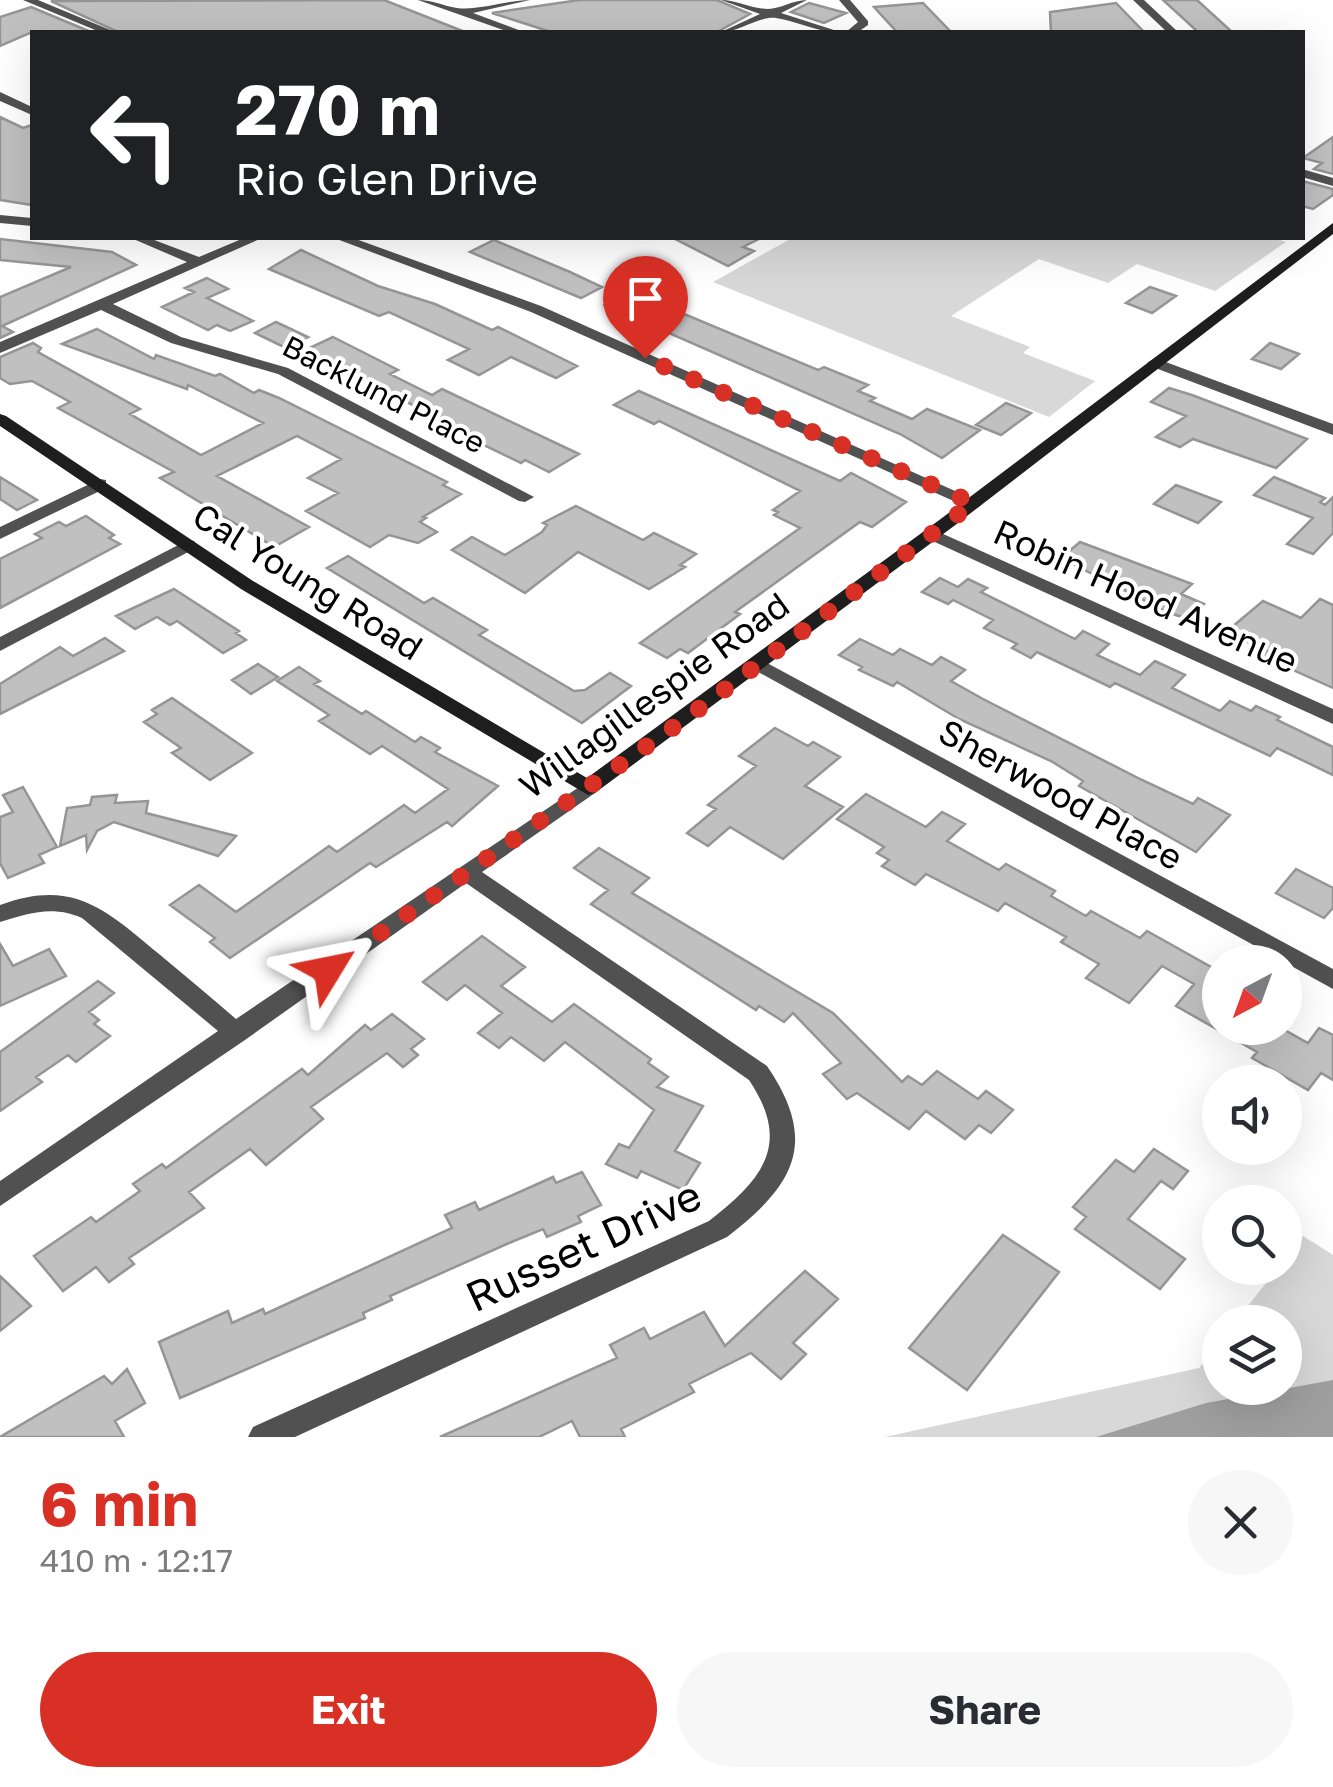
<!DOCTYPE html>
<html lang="en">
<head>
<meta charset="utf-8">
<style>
  body { margin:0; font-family:"Golos Text",sans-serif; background:#f7f7f7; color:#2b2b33; height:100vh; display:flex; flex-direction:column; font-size:38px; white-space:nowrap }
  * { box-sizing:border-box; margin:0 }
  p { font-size:32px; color:#7c7c81 }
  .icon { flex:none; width:55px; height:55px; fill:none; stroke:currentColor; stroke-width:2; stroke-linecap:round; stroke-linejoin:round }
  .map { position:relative; height:1437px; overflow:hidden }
  .panel { display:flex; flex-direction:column; background:#fff; flex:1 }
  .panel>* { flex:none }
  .guide { position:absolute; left:30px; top:30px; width:1275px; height:210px; border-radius:0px; box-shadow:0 10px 40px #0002; background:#202124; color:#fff; overflow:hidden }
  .needle { width:65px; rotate:221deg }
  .fabs { position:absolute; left:1202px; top:945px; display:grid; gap:20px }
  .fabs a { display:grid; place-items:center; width:100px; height:100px; border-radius:50%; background:#fff; box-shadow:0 10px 40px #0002; font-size:50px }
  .pin { position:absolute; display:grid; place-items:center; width:85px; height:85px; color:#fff; margin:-102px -42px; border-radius:50% 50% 50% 0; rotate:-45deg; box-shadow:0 0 10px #0007 }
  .pin .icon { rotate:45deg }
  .me { position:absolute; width:110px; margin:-55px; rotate:55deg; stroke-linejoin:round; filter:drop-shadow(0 0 8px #0008) }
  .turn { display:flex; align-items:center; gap:35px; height:210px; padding:0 40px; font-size:45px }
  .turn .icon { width:130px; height:130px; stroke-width:2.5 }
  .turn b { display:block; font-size:70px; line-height:85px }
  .round { display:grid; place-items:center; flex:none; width:105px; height:105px; border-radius:52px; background:#f7f7f7 }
  .overview { display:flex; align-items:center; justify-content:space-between; height:170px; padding:0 40px }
  h1 { font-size:60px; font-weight:700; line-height:75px; color:#d93025 }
  .action { display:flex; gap:20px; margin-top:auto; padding:20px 40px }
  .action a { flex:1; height:115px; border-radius:60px; background:#d93025; color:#fff; font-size:40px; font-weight:700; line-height:115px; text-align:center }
  .action a+a { background:#f7f7f7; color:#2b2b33 }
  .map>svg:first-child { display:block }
  .green { fill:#d8d8d8 }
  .water { fill:#9f9f9f }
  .building { fill:#c0c0c0; stroke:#959595; stroke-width:2.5 }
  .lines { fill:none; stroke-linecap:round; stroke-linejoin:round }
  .minor { fill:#515151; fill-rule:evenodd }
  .secondary { fill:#1e1e1e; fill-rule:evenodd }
  .route { stroke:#d93025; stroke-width:18; stroke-dasharray:0 32.4 }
  .labels { text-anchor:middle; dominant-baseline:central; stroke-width:8; stroke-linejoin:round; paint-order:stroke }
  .far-street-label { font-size:30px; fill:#000; stroke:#fff }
  .street-label { font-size:35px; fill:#000; stroke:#fff }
  .near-street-label { font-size:42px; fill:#000; stroke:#fff }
</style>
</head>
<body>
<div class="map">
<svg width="1333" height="1437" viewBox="0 0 1333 1437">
  <rect width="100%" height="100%" fill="#fff"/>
  <path class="green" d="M792 238H1273L1286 242 1215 291 1137 264 1108 283 1039 259 951 316 1030 347 1023 353 1095 381 1049 417 713 282Z
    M1303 1236 1333 1255V1437H885L1199 1368 1220 1342V1388H1285V1322H1235L1278 1268H1285V1259Z"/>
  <path class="water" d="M1333 1380V1437H1096L1206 1403Z"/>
  <path class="building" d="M384 0 465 32H118L51 1Z
    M579 0H717L750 14 717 32H551L492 13Z
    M1163 0H1197L1232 32H1198Z
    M809 3 846 13 824 23 791 12Z
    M923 3 951 32H897L874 7Z
    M1116 3 1144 32H1051L1050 12Z
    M31 7 91 32H32L0 46V17Z
    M0 117 23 128 32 125V205L0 200Z
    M1333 137V174L1314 169 1322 163 1303 158Z
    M1302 181 1333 189V195L1313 209 1302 206Z
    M673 238H761L743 247 754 251 728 266Z
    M0 239 112 252 136 265 2 326 13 332 0 338V297L71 267 0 260Z
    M494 240 570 272 602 287 581 298 470 252Z
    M301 250 378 286 435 304 492 330 498 327 577 366 556 378 511 357 479 375 448 360 469 349 389 312 379 316 269 269Z
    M207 278 228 289 207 298 253 321 230 331 217 325 208 330 162 307 194 292 185 288Z
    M1150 287 1176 296 1152 313 1126 303Z
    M629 291 818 370 824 367 868 385 858 391 875 398 870 401 912 419 927 409 980 430 942 458 900 434 605 305Z
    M276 322 308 337 286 348 255 333Z
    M97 329 154 359 156 355 215 376 220 374 254 393 259 390 279 398 447 482 443 485 461 494 423 517 426 518 420 522 437 532 418 543 389 535 370 547 306 511 338 493 308 478 341 459 297 436 217 476 309 527 274 547 160 478 174 472 58 408 70 402 32 381 10 384 0 378V357L33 343 41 348 38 352 140 409 130 414 201 455 263 423 188 385 187 389 62 344Z
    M333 337 398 370 390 374 432 395 442 389 579 454 549 472 525 460 521 463 463 435 470 432 301 352Z
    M1270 343 1299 354 1281 369 1252 359Z
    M1169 388 1192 395 1307 439 1276 468 1193 439 1180 447 1156 437 1186 416 1151 402Z
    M639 391 840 481 851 473 906 502 872 527 860 522 735 612 740 614 688 653 680 649 667 658 640 643 800 528 774 515 778 512 773 510 800 491 659 421 654 424 614 405Z
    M1006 403 1031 413 1001 435 976 425Z
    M0 477 37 500 17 510 0 499Z
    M1274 477 1325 498 1320 502 1325 505 1333 497V533L1313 554 1287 544 1313 518 1254 495Z
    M1176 485 1221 502 1198 523 1154 504Z
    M576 506 643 540 654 533 696 554 680 565 685 567 649 589 578 552 525 593 452 550 472 537 505 555 542 532 547 525 543 523Z
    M86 516 114 535 109 538 120 544 0 608V559L42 538 35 534 59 522 66 526Z
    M1080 542 1192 584 1181 594 1204 604 1189 619 1169 613 1061 558Z
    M348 556 424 603 433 598 487 630 479 635 574 691 585 690 610 673 631 686 582 723 327 568Z
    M940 578 958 587 968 579 987 588 981 592 1075 639 1083 631 1109 644 1097 655 1140 675 1155 661 1185 675 1172 688 1220 711 1230 701 1251 711 1256 706 1280 717 1277 720 1333 747V775L1277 748 1270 756 1115 683 1110 687 1037 652 1031 658 1012 648 1017 644 984 628 993 620 953 600 948 604 922 592Z
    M174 589 239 631 236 633 246 640 223 653 177 621 170 625 157 617 135 629 116 616Z
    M1320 599 1333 605V688L1262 656 1267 651 1226 632 1263 601 1301 618Z
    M105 638 124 651 0 714V684L60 647 73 656Z
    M860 639 893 655 900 649 932 665 941 657 965 670 951 681 983 699 1142 780 1193 804 1198 798 1230 815 1196 852 1079 786 1083 781 1051 761 959 719 897 682 893 686 859 670 862 667 839 655Z
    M258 664 278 677 251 694 232 680Z
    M299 667 320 681 314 684 362 714 366 711 415 742 421 737 440 748 435 752 498 786 452 826 447 822 376 867 370 863 230 958 210 942 215 938 170 905 199 885 236 912 329 846 337 852 404 805 415 813 448 789 382 746 370 754 319 721 329 715 277 681Z
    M172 698 252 753 210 780 172 753 181 748 144 722 157 714 152 710Z
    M775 728 808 746 813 742 840 757 805 786 843 807 783 859 730 827 708 846 687 833 716 809 708 805 756 766 739 756Z
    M23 787 57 847 39 855 44 863 8 878 0 863V817L13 812 3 795Z
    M866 794 926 827 942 812 965 824 947 841 999 870 1006 864 1055 891 1051 896 1086 916 1091 911 1140 938 1147 931 1220 972V1028H1281L1308 1043 1319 1028 1333 1035V1080L1321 1073 1308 1090 1252 1058 1257 1052 1176 1006 1194 984 1162 966 1129 1003 1086 978 1099 964 1061 942 1066 937 1005 903 998 911 926 874 915 885 882 866 889 860 877 853 884 847 837 819Z
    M117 795 115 803 148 801 146 813 236 836 218 856 114 822 97 831 87 850 86 835 60 846 67 808 90 805 92 797Z
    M599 848 649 878 632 893 833 1013 902 1082 908 1076 922 1085 937 1071 978 1099 986 1091 1013 1110 991 1133 979 1125 965 1139 926 1111 909 1129 857 1093 847 1099 823 1074 841 1063 793 1013 784 1022 759 1006 756 1010 591 904 608 890 574 868Z
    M1296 869 1333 888V908L1324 918 1276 893Z
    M482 936 525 967 501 986 552 1022 574 1004 651 1059 648 1063 668 1077 657 1087 703 1106 675 1151 700 1163 683 1190 641 1171 637 1178 606 1164 619 1144 629 1148 654 1110 565 1042 544 1061 511 1037 499 1048 478 1033 502 1013 465 985 447 1000 423 982Z
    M0 944 13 966 49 949 66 976 0 1006Z
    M98 981 114 993 89 1012 99 1020 94 1024 110 1036 76 1062 68 1055 36 1077 42 1082 0 1111V1052Z
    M392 1014 424 1039 411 1049 418 1055 403 1067 387 1053 311 1107 323 1119 266 1165 250 1149 189 1192 204 1208 129 1258 134 1264 109 1282 96 1267 63 1291 34 1256 91 1217 96 1222 140 1191 133 1184 162 1164 166 1168 302 1069 308 1075 365 1025 371 1030Z
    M1154 1149 1188 1171 1173 1189 1161 1181 1128 1219 1185 1259 1160 1289 1075 1229 1086 1217 1073 1207 1116 1160 1134 1172Z
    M582 1172 601 1205 578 1216 581 1222 547 1237 543 1229 509 1243 390 1296 392 1300 363 1313 365 1318 180 1398 159 1342 228 1311 232 1323 263 1309 265 1314 452 1228 445 1215 475 1202 479 1210 553 1177 556 1183Z
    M1003 1235 1059 1272 967 1390 909 1348Z
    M805 1271 838 1299 793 1343 806 1354 781 1379 751 1353 689 1384 694 1392 621 1429 625 1437H580L572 1421 539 1437H440L617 1358 610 1345 644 1328 650 1339 704 1312 725 1346Z
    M0 1276 31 1306 0 1331Z
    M127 1369 145 1403 115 1421 124 1437H0L104 1376 112 1384Z"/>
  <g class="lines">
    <path class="minor" d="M23 0H38L115 32H100Z
      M418 0C433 0 443 6 457 8 477 11 508 0 530 0L473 13 524 32H509Z
      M721 0C737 0 752 9 768 9 780 9 793 0 807 0L781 13 840 32C817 33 798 21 776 18 758 16 740 32 721 32L760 14Z
      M839 0H850L868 21V25L858 32H846L858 22Z
      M1133 0H1144L1178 32H1167Z
      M0 92 32 107V115L0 101Z
      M1302 169 1333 178V186L1302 177Z
      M0 215 32 218V226L0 223Z
      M131 238H149L199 257 244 238H262L113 304 181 337 288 368 534 497 525 502 519 501 278 374 171 343 101 310 0 353V342L187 262Z
      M334 238H353L541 306 982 503 979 507H967L531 312Z
      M1155 358 1333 424V435L1150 366 1147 363Z
      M100 479 106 480V488L0 539V527Z
      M932 529 1333 709V724L926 538 923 534 926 530Z
      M188 540 194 541 197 545 194 549 0 651V637Z
      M758 658 1333 969V989L751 668 748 664Z
      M588 781 595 783 598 788 595 793 482 872 767 1066C819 1142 795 1185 727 1237L295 1437H248L253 1427 709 1221C763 1179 792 1144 749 1080L466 883 245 1040 0 1206V1181L218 1031 82 918C53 905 29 913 0 922V905C73 878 105 909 159 954 185 976 211 997 236 1019Z"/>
    <path class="secondary" d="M1333 223V234L954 526 595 793 588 795 241 589 0 426V414L6 416 253 581 587 778 942 518Z"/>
  </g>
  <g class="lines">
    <path class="route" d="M328 970 688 717 973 503 645 358"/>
  </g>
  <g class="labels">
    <g class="far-street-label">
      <text transform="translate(384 394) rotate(27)">Backlund Place</text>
    </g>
    <g class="street-label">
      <text transform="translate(308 581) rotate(32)">Cal Young Road</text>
      <text transform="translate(1146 596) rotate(24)">Robin Hood Avenue</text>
      <text transform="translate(654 695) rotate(-36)">Willagillespie Road</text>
      <text transform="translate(1061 794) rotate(29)">Sherwood Place</text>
    </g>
    <g class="near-street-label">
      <text transform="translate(583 1245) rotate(-25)">Russet Drive</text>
    </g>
  </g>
</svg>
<div class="fabs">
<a><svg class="needle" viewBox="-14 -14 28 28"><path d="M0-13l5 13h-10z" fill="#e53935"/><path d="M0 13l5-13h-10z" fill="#7c7c81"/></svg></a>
<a><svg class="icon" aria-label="sound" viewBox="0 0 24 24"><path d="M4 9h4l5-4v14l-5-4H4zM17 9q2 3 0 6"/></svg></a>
<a><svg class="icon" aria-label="search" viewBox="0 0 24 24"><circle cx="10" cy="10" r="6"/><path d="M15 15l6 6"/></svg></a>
<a><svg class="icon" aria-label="layers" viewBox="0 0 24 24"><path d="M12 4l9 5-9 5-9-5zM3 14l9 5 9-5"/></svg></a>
</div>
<div class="pin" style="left:645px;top:358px;background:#d93025"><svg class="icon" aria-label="arrive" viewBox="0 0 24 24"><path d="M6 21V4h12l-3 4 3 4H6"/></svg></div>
<svg class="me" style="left:328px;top:970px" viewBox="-20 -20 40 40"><path d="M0-17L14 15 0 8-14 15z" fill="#d93025" stroke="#fff" stroke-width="4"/></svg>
<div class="guide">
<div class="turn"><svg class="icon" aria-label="left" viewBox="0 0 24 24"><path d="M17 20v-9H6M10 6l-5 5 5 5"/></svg><div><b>270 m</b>Rio Glen Drive</div></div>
</div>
</div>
<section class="panel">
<div class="overview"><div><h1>6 min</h1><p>410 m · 12:17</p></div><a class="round"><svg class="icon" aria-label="close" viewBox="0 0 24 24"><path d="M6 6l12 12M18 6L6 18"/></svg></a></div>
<div class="action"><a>Exit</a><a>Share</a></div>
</section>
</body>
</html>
